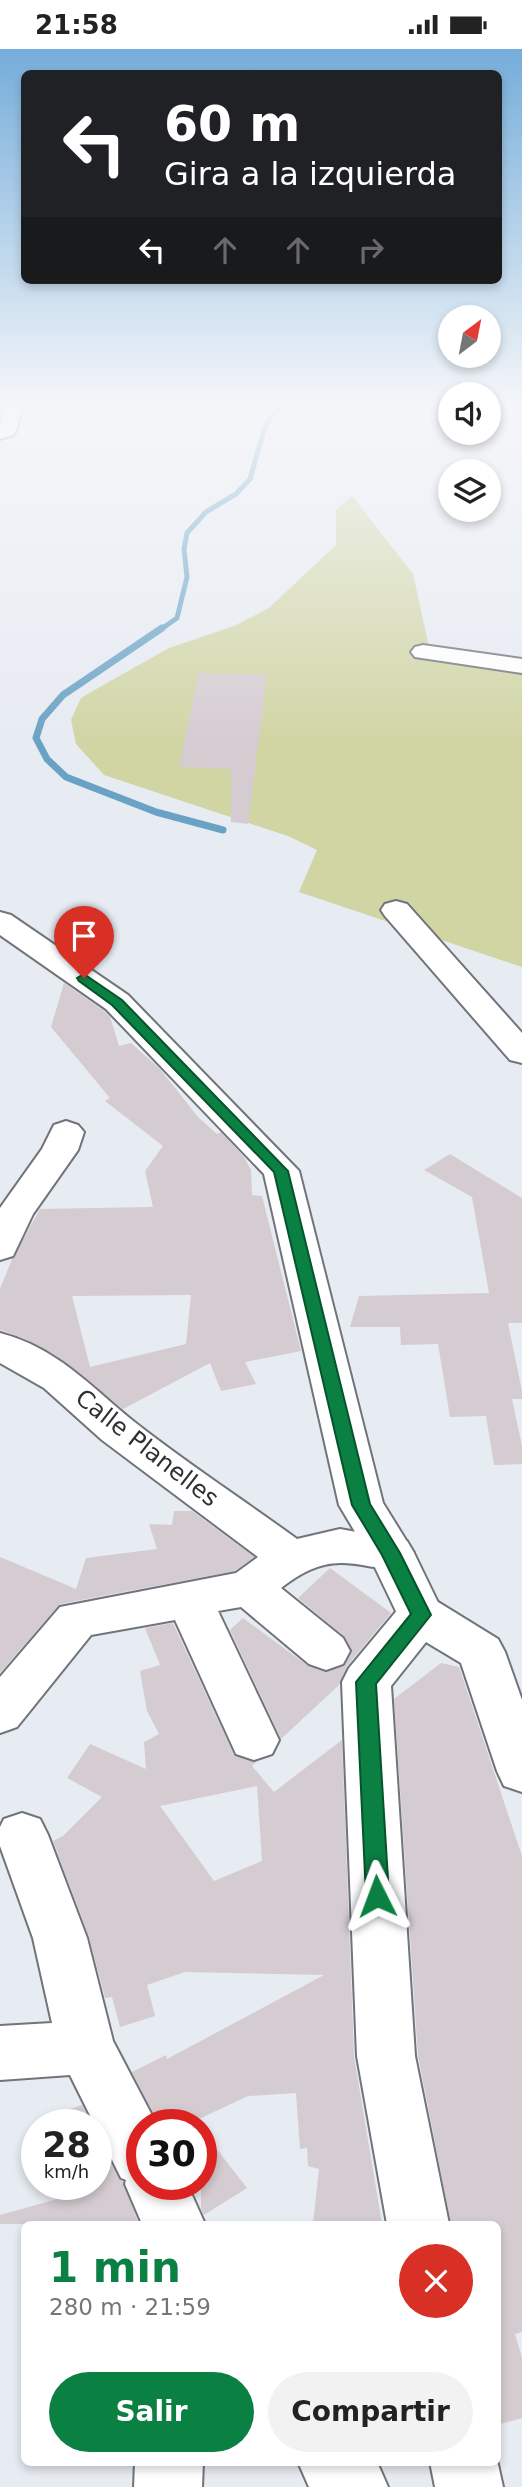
<!DOCTYPE html>
<html lang="es">
<head>
<meta charset="utf-8">
<style>
  body { margin:0; font-family:"DejaVu Sans",sans-serif; background:#f2f2f2; color:#222; height:100vh; display:flex; flex-direction:column; font-size:26px; white-space:nowrap }
  * { box-sizing:border-box; margin:0 }
  p { font-size:23px; color:#767676 }
  .icon { flex:none; width:38px; height:38px; fill:none; stroke:currentColor; stroke-width:2; stroke-linecap:round; stroke-linejoin:round }
  .map { position:relative; flex:1; overflow:hidden }
  .sheet { position:absolute; left:21px; top:2172px; width:480px; height:245px; display:flex; flex-direction:column; background:#fff; border-radius:10px; box-shadow:0 4px 10px #0003 }
  .sheet>* { flex:none }
  .banner { position:absolute; left:21px; top:21px; width:481px; height:214px; border-radius:10px; box-shadow:0 4px 10px #0003; background:#202124; color:#fff; overflow:hidden }
  .needle { width:46px; rotate:32deg }
  .fabs { position:absolute; left:438px; top:256px; display:grid; gap:14px }
  .fabs a { display:grid; place-items:center; width:63px; height:63px; border-radius:50%; background:#fff; box-shadow:0 4px 10px #0003; font-size:35px }
  .speed { position:absolute; left:21px; top:2060px; display:flex; gap:14px; font-size:35px; font-weight:700; text-align:center }
  .speed>* { display:grid; place-content:center; width:91px; height:91px; border-radius:50%; background:#fff; box-shadow:0 4px 10px #0003; line-height:1 }
  .speed small { font-size:18px; font-weight:400 }
  .speed .limit { border:10px solid #d22; background:#fff; color:#111 }
  .pin { position:absolute; display:grid; place-items:center; width:60px; height:60px; color:#fff; margin:-72px -30px; border-radius:50% 50% 50% 0; rotate:-45deg; box-shadow:0 0 7px #0007 }
  .pin .icon { rotate:45deg }
  .me { position:absolute; width:77px; margin:-38px; rotate:357deg; stroke-linejoin:round; filter:drop-shadow(0 0 5px #0008) }
  .turn { display:flex; align-items:center; gap:24px; height:147px; padding:0 28px; font-size:32px }
  .turn .icon { width:91px; height:91px; stroke-width:2.5 }
  .turn b { display:block; font-size:49px; line-height:60px }
  .lanes { display:flex; align-items:center; height:66px; padding:0 28px; background:#0003; justify-content:center; gap:35px; direction:ltr }
  .lanes .off { opacity:.35 }
  .round { display:grid; place-items:center; flex:none; width:74px; height:74px; border-radius:37px; background:#f2f2f2 }
  .overview { display:flex; align-items:center; justify-content:space-between; height:119px; padding:0 28px }
  h1 { font-size:42px; font-weight:700; line-height:52px; color:#0b8043 }
  .cta { display:flex; gap:14px; margin-top:auto; padding:14px 28px }
  .cta a { flex:1; height:80px; border-radius:42px; background:#0b8043; color:#fff; font-size:28px; font-weight:700; line-height:80px; text-align:center }
  .cta a+a { background:#f2f2f2; color:#222 }
  .status { display:flex; justify-content:space-between; align-items:center; height:49px; padding:0 35px; background:#fff; direction:ltr }
  .status svg { height:19px; fill:currentColor }
  .map>svg:first-child { display:block }
  .green { fill:#d1d5a4 }
  .lines { fill:none; stroke-linecap:round; stroke-linejoin:round }
  .stream-far1 { stroke:#69a2c4; stroke-width:5 }
  .stream { stroke:#69a2c4; stroke-width:7 }
  .building { fill:#d5ccd1; fill-rule:evenodd }
  .minor-casing { stroke:#71747a; stroke-width:4 }
  .tertiary-casing { stroke:#71747a; stroke-width:4 }
  .minor { fill:#fff; fill-rule:evenodd }
  .tertiary { fill:#fff; fill-rule:evenodd }
  .route { fill:#0b8043; stroke:#07532c; stroke-width:2 }
  .labels { text-anchor:middle; dominant-baseline:central; stroke-width:5; stroke-linejoin:round; paint-order:stroke }
  .street-label { font-size:24px; fill:#2e2f32; stroke:#fff }
</style>
</head>
<body>
<div class="status"><b>21:58</b><svg viewBox="0 0 49 12"><path d="M0 12V9h3v3zM5 12V6h3v6zM10 12V3h3v9zM15 12V0h3v12zM26 1h20v11H26zM47 4h2v5h-2z"/></svg></div>
<div class="map">
<svg width="522" height="2438" viewBox="0 0 522 2438">
  <rect width="100%" height="100%" fill="#e7ebf2"/>
  <path class="green" d="M352 447 413 525 431 607 522 616V918L299 843 317 801 288 787 104 726 76 695 71 671 81 649 105 635 169 599 234 577 269 559 336 496V461Z"/>
  <g class="lines">
    <path class="stream-far1" d="M160 581 177 569 187 528 184 500 187 484 206 463 236 445 250 430 265 378 271 367 285 354"/>
    <path class="stream" d="M162 579 63 646 42 670 36 689 47 710 66 728 156 763 223 781"/>
  </g>
  <path class="building" d="M199 624 267 626 248 775 231 773V720L179 718Z
    M64 934 104 962 110 968 119 997 131 994 160 1020 198 1068 217 1085 221 1083 244 1108 251 1121 252 1146 262 1147 301 1302 245 1313 256 1335 221 1342 210 1314 123 1360 57 1307 21 1288 0 1281V1240L12 1210 40 1160 153 1158 145 1122 163 1097 105 1052 110 1049 51 978ZM191 1246 186 1295 90 1318 72 1247Z
    M450 1105 522 1149V1274H508L522 1342V1350H512L522 1397V1415L494 1416 486 1367 450 1368 438 1295 401 1296 400 1278H350L359 1247 489 1244 472 1148 424 1121Z
    M174 1462H192L254 1508 235 1522 60 1555 0 1624V1508L76 1540 86 1509 157 1500 149 1475 172 1476Z
    M330 1519 391 1564 347 1617 339 1636 281 1690 230 1581 243 1569 308 1617 325 1623 344 1617 352 1603 345 1588 298 1549Z
    M173 1574 234 1706 256 1713 252 1717 274 1743 342 1691 354 2007 382 2175H313L319 2120 308 2117 307 2099 300 2100 296 2044 248 2047 186 2076H159L132 2023 166 2006 167 2010 324 1926 185 1923 147 1936 155 1967 120 1978 112 1948 105 1949 89 1888 53 1792 63 1787 102 1748 67 1729 90 1695 146 1720 144 1693 159 1685 147 1662 140 1622 160 1616 145 1579ZM257 1737 262 1812 214 1832 160 1757Z
    M441 1614 459 1618 522 1807V2283L515 2285 522 2309V2369L497 2376V2175H451L418 2007 394 1650Z
    M82 2056 92 2076H40L39 2071Z
    M201 2080 247 2139 204 2166 201 2160Z
    M96 2085 119 2130 123 2133 139 2175H0V2166L68 2147 65 2135H96Z"/>
  <g class="lines">
    <g class="minor-casing">
      <path id="minor" d="M423 596 522 610V624L415 608 411 603 415 598Z
        M396 852 407 855 522 984V1014L510 1011 385 867 381 861 385 855Z
        M66 1072 78 1076 84 1083 78 1101 33 1165 13 1207 0 1211V1159L42 1100 54 1076Z
        M0 1284C57 1299 89 1336 132 1371 185 1413 242 1450 297 1490L340 1480 407 1492 414 1504 407 1516C380 1524 367 1514 341 1514 318 1514 299 1525 281 1539L343 1589 350 1602 343 1615 326 1621 309 1615 241 1558 218 1562 279 1691 272 1705 254 1711 236 1705 175 1571 91 1586 17 1678 0 1684V1628L60 1558 236 1524 258 1508 102 1391 44 1339 0 1314Z
        M421 1548 438 1553 498 1590 505 1603 522 1651V1743L504 1737 497 1722 461 1614 426 1593 391 1637 415 2007 449 2175H387L357 2007 342 1633 349 1619 404 1553Z
        M22 1764 40 1770 48 1786 87 1889 113 1992 157 2076H142V2135H187L205 2175H142L125 2135 126 2131 121 2129 70 2026 0 2031V1977L52 1974 33 1889 0 1797V1778L4 1770Z
        M497 2411 503 2438H435L430 2413Z
        M135 2413H203L202 2438H134Z
        M298 2413H377L388 2438H309Z"/>
    </g>
    <g class="tertiary-casing">
      <path id="tertiary" d="M6 354H23L16 382 13 386 0 390V374Z
        M0 863 11 866 128 946 299 1122 383 1454 414 1504 444 1566 438 1579 421 1584 404 1579 370 1508 339 1456 264 1125 106 960 0 886Z"/>
    </g>
    <use href="#minor" class="minor"/>
    <use href="#tertiary" class="tertiary"/>
  </g>
  <linearGradient id="sky" x2="0" y2="1"><stop stop-color="#75adda"/><stop offset="0.51" stop-color="#f4f6f9"/><stop offset="1" stop-color="#f4f6f9" stop-opacity="0"/></linearGradient>
  <rect width="522" height="695" fill="url(#sky)"/>
  <path class="route" d="M84 925 122 951 288 1122 370 1455 400 1504 431 1566 376 1635 389 1847 385 1854 377 1857 370 1854 366 1847 356 1633 411 1565 382 1506 352 1456 274 1123 112 956 79 932 77 929Z"/>
  <g class="labels">
    <g class="street-label">
      <text transform="translate(147 1399) rotate(38)">Calle Planelles</text>
    </g>
  </g>
</svg>
<div class="fabs">
<a><svg class="needle" viewBox="-14 -14 28 28"><path d="M0-13l5 13h-10z" fill="#e53935"/><path d="M0 13l5-13h-10z" fill="#767676"/></svg></a>
<a><svg class="icon" aria-label="sound" viewBox="0 0 24 24"><path d="M4 9h4l5-4v14l-5-4H4zM17 9q2 3 0 6"/></svg></a>
<a><svg class="icon" aria-label="layers" viewBox="0 0 24 24"><path d="M12 4l9 5-9 5-9-5zM3 14l9 5 9-5"/></svg></a>
</div>
<div class="speed"><div>28<small>km/h</small></div><div class="limit">30</div></div>
<div class="pin" style="left:84px;top:929px;background:#d93025"><svg class="icon" aria-label="arrive" viewBox="0 0 24 24"><path d="M6 21V4h12l-3 4 3 4H6"/></svg></div>
<svg class="me" style="left:377px;top:1847px" viewBox="-20 -20 40 40"><path d="M0-17L14 15 0 8-14 15z" fill="#0b8043" stroke="#fff" stroke-width="4"/></svg>
<div class="banner">
<div class="turn"><svg class="icon" aria-label="left" viewBox="0 0 24 24"><path d="M17 20v-9H6M10 6l-5 5 5 5"/></svg><div><b>60 m</b>Gira a la izquierda</div></div>
<div class="lanes"><svg class="icon" aria-label="left" viewBox="0 0 24 24"><path d="M17 20v-9H6M10 6l-5 5 5 5"/></svg><svg class="icon off" aria-label="ahead" viewBox="0 0 24 24"><path d="M12 20V5M6 11l6-6 6 6"/></svg><svg class="icon off" aria-label="ahead" viewBox="0 0 24 24"><path d="M12 20V5M6 11l6-6 6 6"/></svg><svg class="icon off" aria-label="right" viewBox="0 0 24 24"><path d="M7 20v-9h11M14 6l5 5-5 5"/></svg></div>
</div>
<section class="sheet">
<div class="overview"><div><h1>1 min</h1><p>280 m · 21:59</p></div><a class="round" style="background:#d93025;color:#fff"><svg class="icon" aria-label="close" viewBox="0 0 24 24"><path d="M6 6l12 12M18 6L6 18"/></svg></a></div>
<div class="cta"><a>Salir</a><a>Compartir</a></div>
</section>
</div>
</body>
</html>
